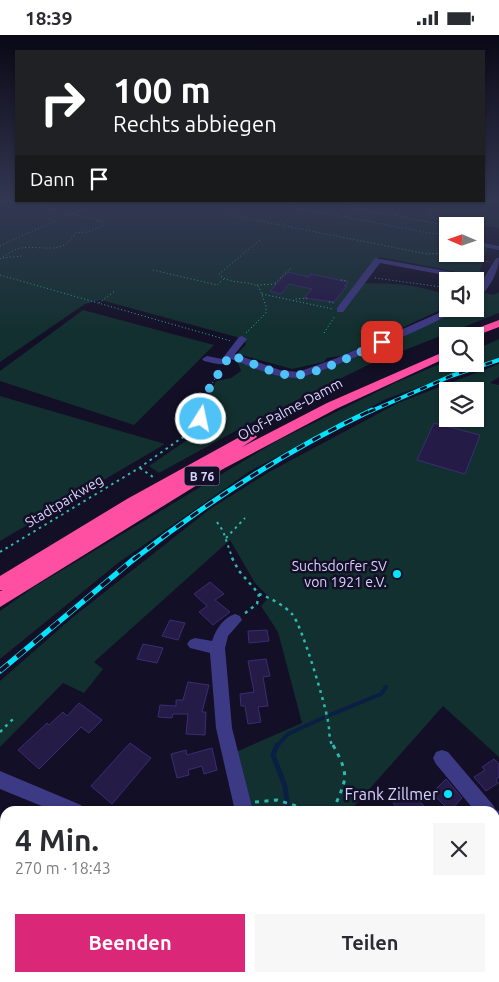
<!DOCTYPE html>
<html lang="de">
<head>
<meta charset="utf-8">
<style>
  body { margin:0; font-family:Ubuntu,sans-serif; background:#f7f7f7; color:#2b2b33; height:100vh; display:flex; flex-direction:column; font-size:19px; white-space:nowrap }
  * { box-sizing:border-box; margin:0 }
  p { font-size:16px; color:#7c7c81 }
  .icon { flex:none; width:28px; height:28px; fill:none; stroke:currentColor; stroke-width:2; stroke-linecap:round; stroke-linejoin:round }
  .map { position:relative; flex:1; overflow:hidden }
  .drawer { position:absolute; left:0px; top:771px; width:500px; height:176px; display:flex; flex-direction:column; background:#fff; border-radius:15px 15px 0 0; box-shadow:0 1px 4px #0004 }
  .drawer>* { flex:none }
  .banner { position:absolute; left:15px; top:15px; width:470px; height:152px; border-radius:0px; box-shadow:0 1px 4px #0004; background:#202124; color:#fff; overflow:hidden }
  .needle { width:32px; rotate:272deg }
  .buttons { position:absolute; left:439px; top:182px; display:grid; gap:10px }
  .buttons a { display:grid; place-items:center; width:45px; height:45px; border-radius:0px; background:#fff; box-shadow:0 1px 4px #0004; font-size:25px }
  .pin { position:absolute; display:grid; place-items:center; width:42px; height:42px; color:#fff; margin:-21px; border-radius:10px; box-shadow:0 2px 8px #0006 }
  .me { position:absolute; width:55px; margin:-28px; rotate:10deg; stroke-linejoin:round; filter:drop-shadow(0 0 4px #0008) }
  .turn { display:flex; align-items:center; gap:18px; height:105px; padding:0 15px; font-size:22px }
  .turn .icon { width:65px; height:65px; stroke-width:2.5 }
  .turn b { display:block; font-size:35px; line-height:42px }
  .then { display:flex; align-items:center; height:48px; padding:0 15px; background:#0003; gap:10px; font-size:19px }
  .round { display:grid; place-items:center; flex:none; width:52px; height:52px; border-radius:0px; background:#f7f7f7 }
  .head { display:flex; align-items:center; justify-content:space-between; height:85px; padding:0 15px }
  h1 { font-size:30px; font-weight:700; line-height:38px }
  .cta { display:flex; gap:10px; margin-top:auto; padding:10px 15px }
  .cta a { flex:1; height:58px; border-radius:0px; background:#db2777; color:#fff; font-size:20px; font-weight:700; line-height:58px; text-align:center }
  .cta a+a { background:#f7f7f7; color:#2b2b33 }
  .status { display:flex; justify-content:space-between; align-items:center; height:35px; padding:0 25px; background:#fff; direction:ltr }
  .status svg { height:14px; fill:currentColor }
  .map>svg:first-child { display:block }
  .green { fill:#12302f; fill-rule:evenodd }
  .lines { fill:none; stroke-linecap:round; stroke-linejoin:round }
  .stream-far1 { stroke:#0a1f44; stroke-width:4 }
  .stream { stroke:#0a1f44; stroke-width:5 }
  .building { fill:#241b47; stroke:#3b2d73 }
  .path-far3 { stroke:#2fb8b0; stroke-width:1; stroke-dasharray:1 2.5; stroke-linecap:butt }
  .path-far2 { stroke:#2fb8b0; stroke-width:2; stroke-dasharray:2.5 4; stroke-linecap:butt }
  .path-far1 { stroke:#2fb8b0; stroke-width:2.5; stroke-dasharray:3 4.5; stroke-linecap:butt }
  .path { stroke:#2fb8b0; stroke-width:3; stroke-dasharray:4 5.5; stroke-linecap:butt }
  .minor { fill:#3d3a85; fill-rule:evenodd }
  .highway { fill:#ff4fa3; fill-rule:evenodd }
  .rail-far2-casing { stroke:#00e5ff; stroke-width:4 }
  .rail-far1-casing { stroke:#00e5ff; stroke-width:5 }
  .rail-casing { stroke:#00e5ff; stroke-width:5.5 }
  .rail-far2 { stroke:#130f26; stroke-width:2.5; stroke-dasharray:7; stroke-linecap:butt }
  .rail-far1 { stroke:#130f26; stroke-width:3; stroke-dasharray:9; stroke-linecap:butt }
  .rail { stroke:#130f26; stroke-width:4; stroke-dasharray:11; stroke-linecap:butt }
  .route { stroke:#4fc3f7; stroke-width:9; stroke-dasharray:0 16.2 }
  .poi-dot { fill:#00e5ff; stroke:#130f26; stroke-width:2 }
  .labels { text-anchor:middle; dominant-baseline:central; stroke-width:5; stroke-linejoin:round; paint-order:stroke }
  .shield { fill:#130f26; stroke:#9e99be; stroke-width:1 }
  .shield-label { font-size:12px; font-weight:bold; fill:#d9d4ff }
  .street-label { font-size:14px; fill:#d9d4ff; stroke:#130f26 }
  .poi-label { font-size:14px; fill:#d9d4ff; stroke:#130f26; text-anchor:end }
  .near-poi-label { font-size:16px; fill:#d9d4ff; stroke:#130f26; text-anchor:end }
</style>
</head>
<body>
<div class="status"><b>18:39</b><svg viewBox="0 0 49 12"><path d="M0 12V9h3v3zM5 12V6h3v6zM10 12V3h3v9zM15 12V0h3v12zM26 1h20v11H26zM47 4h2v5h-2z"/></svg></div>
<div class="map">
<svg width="499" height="947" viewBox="0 0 499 947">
  <rect width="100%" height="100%" fill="#130f26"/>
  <path class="green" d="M0 166H499V193L463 187 459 191H448V219H475V209L488 212 478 241 379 222 358 247C370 249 382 248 394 249 412 250 430 254 447 260V272L341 321 327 323 324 327 292 334 245 321 238 318 246 309 244 304 101 265 85 269 0 327Z
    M483 257 493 260 499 257V278L372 328 239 394 159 438 149 431 190 403 219 394 227 389 209 369 210 359 216 346 231 343 241 336 237 325 302 342 310 340 457 274H475V262Z
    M83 275 214 310 134 390 0 346V336Z
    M499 304V323L386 364 250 436 118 528 0 624V576L34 552 277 406 397 347 447 326 448 329H475V315Z
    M499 329V342L490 348 499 350V722L443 671 350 776H251L236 717 302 688 278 597 261 571 269 562 255 548 230 505 94 627 103 634 84 658 63 648 0 712V646L73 582 210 474 269 437 398 368ZM448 356H475V384H448Z
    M0 361 165 409 0 506Z
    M245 943V942L328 943 326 947H245Z"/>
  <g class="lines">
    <path class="stream-far1" d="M330 680 381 659 386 652
      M276 712 288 699 323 683"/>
    <path class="stream" d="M277 710 273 720 285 751 288 776"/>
  </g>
  <path class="building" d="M288 237 309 242 311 239 348 247 344 251H347L334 267 304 263 312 254 289 249 281 259 270 256Z
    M434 388 480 400 465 439 417 425Z
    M210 547 224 559 215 565 230 577 213 590 199 577 207 571 194 559Z
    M170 585 185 588 178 605 162 601Z
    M267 595 269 606 249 608 248 596Z
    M143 609 163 613 157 628 137 624Z
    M266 624 270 641 263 642 268 671 258 672 261 687 248 689 245 671H241L240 659 254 657 248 626Z
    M188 647 209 650 202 677H206L205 700 186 699 188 679H173L172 683 158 682 160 670 176 671V665H183Z
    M79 668 102 685 89 698 81 692 39 734 18 715 47 688 49 690 63 677 67 681Z
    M130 708 151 723 112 769 91 751Z
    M212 713 217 735 204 739 202 731 188 735 189 740 177 743 171 719 186 715 187 720Z
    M494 724 499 729V742L496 745 498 748 486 756 474 742 485 735 482 732Z
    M446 744 462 763 450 776 432 758Z
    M408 754 411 758 429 776H400L393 768Z"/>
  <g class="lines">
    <path class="path-far3" d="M248 166 225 179 427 219 448 218
      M261 166 434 199 448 195
      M318 166 449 191
      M439 166 427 179 446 187 449 191
      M462 166H472
      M438 167 449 166
      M0 168 15 167
      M395 181 409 166
      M344 182 362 166
      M283 189 302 174
      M0 211C32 195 65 184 96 166
      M442 217 448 204
      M452 219 490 227
      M3 223 22 221
      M0 224C7 220 13 214 21 213 41 210 64 221 75 198L88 197 102 191V186L16 166
      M153 235 217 250 224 244
      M0 240 231 306
      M375 243 442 252
      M341 245 348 246
      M275 248 291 233
      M257 250 277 249
      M262 259 333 274
      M293 266 295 264 307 263
      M329 267 334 268
      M99 268 115 256
      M246 298 266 278V271L259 252C246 244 230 251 219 239L260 205
      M324 298 335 281
      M203 377 204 363 221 333"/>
    <path class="path-far2" d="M140 433 153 442
      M217 487 223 496 233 525
      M226 503 245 483
      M0 517 139 433 186 400 203 382V375"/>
    <path class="path-far1" d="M232 523 239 536 259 559 257 569 244 579
      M259 559C269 562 285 571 292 579 302 590 325 669 328 686 330 695 328 703 333 712
      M0 697 13 684"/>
    <path class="path" d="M333 710C351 743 346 743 333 776
      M255 767 277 765 312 776
      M235 942 246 947
      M270 942V947
      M384 942 386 947
      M464 942 472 947
      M486 942 487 947
      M333 947 336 942"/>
    <path class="minor" d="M484 208 499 211V215L484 212Z
      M375 223 484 243 496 223H499C499 236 488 258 475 264V257L482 247 380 228 343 277H337V273Z
      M448 274H458C448 284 311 343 297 343 274 343 253 332 231 324 224 333 214 328 204 326L202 324 207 321 222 324 239 302 242 301 247 304 235 319 280 335 298 337 337 323Z
      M235 579 240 581 242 585 228 601 225 613 232 693 253 776H235L216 693 210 618 190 613 187 609 190 605 195 603 212 606C216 594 223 583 235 579Z
      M442 715 448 717 493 770 496 775 499 776V798L495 797V776H475L436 729 433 723 436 717Z
      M0 736 81 770 84 776H54L0 754Z
      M5 920V942H12L10 947H0V923Z
      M110 942H132L131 947H109Z"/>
    <path class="highway" d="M499 285V292L475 301H460L462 299Z
      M448 315V322L336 374 223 434 0 572V556L3 555H0V541L127 464 245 399H255L257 402 242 412 327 368Z"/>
    <g class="rail-far2-casing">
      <path id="rail-far2" d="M369 377 451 341 499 325"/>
    </g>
    <g class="rail-far1-casing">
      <path id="rail-far1" d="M133 525C207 467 287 415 372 375"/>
    </g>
    <g class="rail-casing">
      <path id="rail" d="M0 636 135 523"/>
    </g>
    <use href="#rail-far2" class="rail-far2"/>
    <use href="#rail-far1" class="rail-far1"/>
    <use href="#rail" class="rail"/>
  </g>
  <linearGradient id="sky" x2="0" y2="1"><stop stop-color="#0a0815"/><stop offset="0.56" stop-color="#333752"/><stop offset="1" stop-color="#333752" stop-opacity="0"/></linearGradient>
  <rect width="499" height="298" fill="url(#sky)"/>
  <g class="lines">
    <path class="route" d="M201 384 204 362 230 320C249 326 268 337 288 340 311 344 359 317 382 307"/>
  </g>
  <g class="poi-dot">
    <circle cx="397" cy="539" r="5"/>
    <circle cx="448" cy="759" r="5"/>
  </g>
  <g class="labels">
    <rect class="shield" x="184.5" y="431.5" width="35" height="19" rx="4"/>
    <g class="shield-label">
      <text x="202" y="441">B 76</text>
    </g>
    <g class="street-label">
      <text transform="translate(290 374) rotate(-28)">Olof-Palme-Damm</text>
      <text transform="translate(64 466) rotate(-31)">Stadtparkweg</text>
    </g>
    <g class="poi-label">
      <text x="387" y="531">Suchsdorfer SV<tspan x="387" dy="16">von 1921 e.V.</tspan></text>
    </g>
    <g class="near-poi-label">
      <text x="438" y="759">Frank Zillmer</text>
    </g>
  </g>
</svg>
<div class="buttons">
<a><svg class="needle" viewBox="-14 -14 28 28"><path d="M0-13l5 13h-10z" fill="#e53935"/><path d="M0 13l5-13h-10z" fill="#7c7c81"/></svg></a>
<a><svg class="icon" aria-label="sound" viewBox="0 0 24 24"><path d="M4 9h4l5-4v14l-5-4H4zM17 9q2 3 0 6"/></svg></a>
<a><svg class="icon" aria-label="search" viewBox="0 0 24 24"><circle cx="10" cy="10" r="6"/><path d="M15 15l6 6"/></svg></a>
<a><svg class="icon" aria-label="layers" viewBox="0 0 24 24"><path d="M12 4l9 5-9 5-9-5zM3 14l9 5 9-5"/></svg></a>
</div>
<div class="pin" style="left:382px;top:307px;background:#d93025"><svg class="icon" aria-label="arrive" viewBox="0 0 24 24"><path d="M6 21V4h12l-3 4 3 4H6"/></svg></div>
<svg class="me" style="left:201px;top:384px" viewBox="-20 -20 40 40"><circle r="17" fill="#4fc3f7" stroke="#fff" stroke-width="3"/><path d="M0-11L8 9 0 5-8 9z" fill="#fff"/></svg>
<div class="banner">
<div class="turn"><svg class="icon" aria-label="right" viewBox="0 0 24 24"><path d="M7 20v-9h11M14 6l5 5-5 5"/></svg><div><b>100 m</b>Rechts abbiegen</div></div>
<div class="then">Dann<svg class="icon" aria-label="arrive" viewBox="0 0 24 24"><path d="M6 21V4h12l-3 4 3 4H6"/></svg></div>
</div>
<section class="drawer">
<div class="head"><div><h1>4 Min.</h1><p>270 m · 18:43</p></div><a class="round"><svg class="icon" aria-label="close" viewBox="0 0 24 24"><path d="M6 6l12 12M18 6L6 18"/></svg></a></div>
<div class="cta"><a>Beenden</a><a>Teilen</a></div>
</section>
</div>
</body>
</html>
